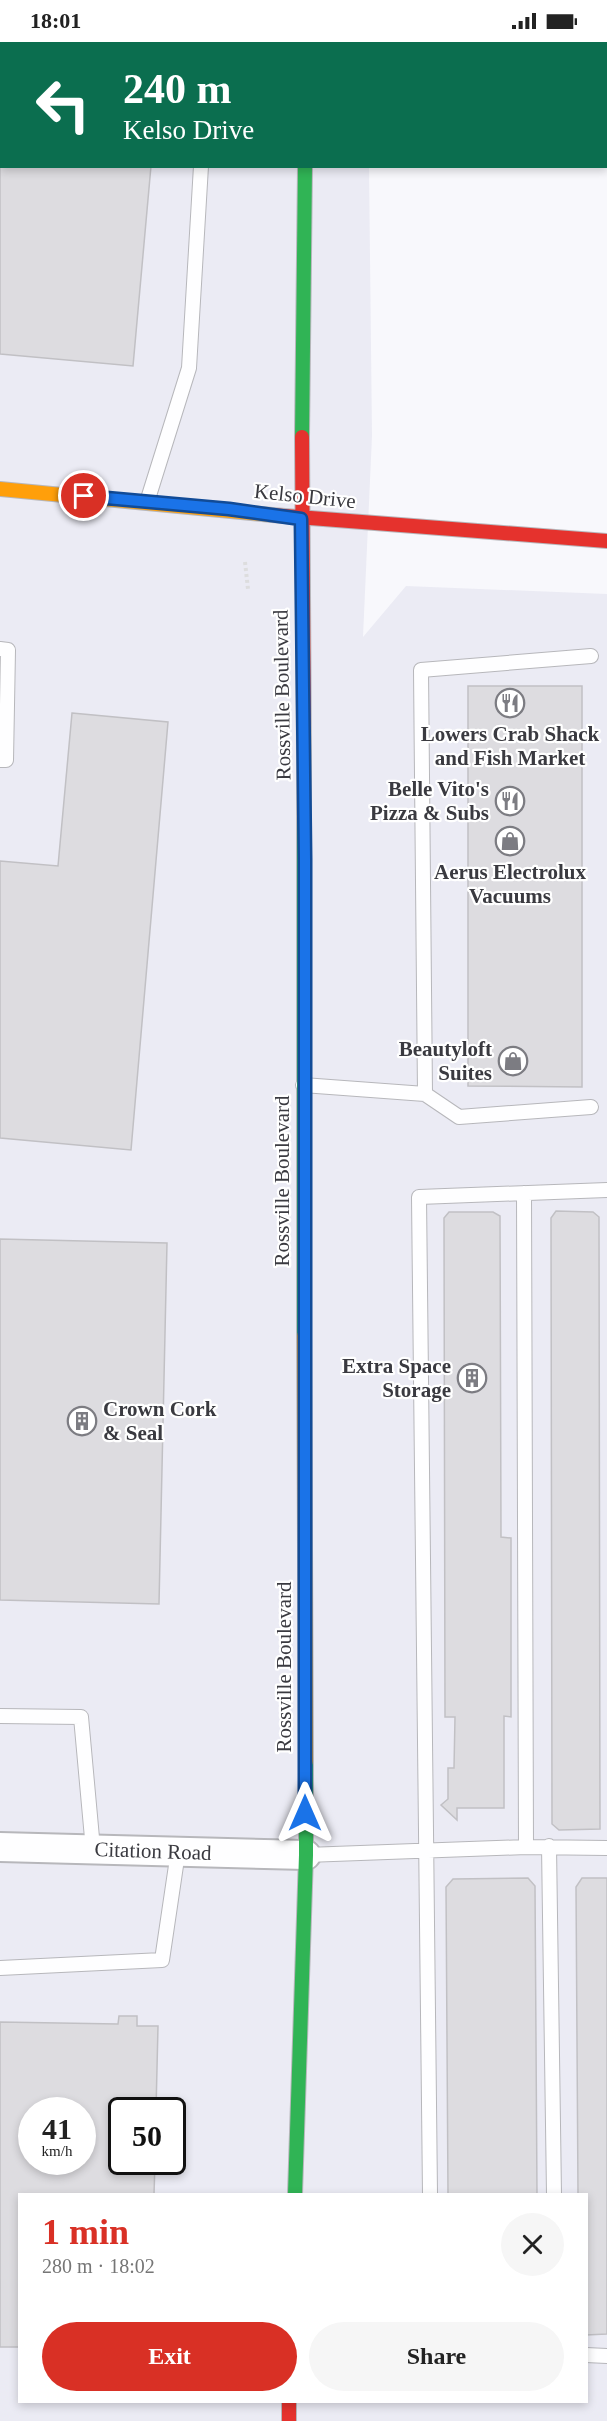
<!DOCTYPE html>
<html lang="en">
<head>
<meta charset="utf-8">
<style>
  body { margin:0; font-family:Georgia,serif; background:#f6f6f6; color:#222; height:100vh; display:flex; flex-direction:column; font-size:22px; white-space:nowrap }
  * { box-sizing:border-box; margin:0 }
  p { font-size:20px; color:#767676 }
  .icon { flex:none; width:33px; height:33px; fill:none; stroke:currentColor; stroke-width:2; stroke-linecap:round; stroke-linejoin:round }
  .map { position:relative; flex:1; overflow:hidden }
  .sheet { position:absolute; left:18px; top:2151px; width:570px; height:210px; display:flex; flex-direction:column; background:#fff; border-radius:0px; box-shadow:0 3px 9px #0003 }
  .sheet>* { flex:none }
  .banner { position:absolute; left:0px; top:0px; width:608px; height:126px; box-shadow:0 3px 9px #0003; background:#0b6e4f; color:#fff; overflow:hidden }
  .speed { position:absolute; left:18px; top:2055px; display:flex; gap:12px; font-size:30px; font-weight:700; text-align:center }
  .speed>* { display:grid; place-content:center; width:78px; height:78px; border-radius:50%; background:#fff; box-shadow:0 3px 9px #0003; line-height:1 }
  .speed small { font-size:15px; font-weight:400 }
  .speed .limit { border:3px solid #111; border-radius:9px; background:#fff; color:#111 }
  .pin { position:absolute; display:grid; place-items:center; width:51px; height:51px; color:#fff; margin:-26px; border:3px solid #fff; border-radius:50%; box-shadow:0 2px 6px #0007 }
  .me { position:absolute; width:66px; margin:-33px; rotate:0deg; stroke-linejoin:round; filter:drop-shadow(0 0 4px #0008) }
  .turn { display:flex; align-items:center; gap:21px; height:126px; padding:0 24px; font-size:27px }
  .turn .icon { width:78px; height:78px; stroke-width:2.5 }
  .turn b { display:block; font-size:42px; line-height:51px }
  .round { display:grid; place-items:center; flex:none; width:63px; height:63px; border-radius:32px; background:#f6f6f6 }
  .summary { display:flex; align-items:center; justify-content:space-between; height:102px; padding:0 24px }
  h1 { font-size:36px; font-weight:700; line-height:45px; color:#d93025 }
  .button { display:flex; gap:12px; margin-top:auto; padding:12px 24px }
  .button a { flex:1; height:69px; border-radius:36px; background:#d93025; color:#fff; font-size:24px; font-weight:700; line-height:69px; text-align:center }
  .button a+a { background:#f6f6f6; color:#222 }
  .status { display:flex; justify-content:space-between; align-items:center; height:42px; padding:0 30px; background:#fff; direction:ltr }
  .status svg { height:16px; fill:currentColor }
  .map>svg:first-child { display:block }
  .built { fill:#ebebf4; fill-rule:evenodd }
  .building { fill:#dddce0; stroke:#c1c0c4; stroke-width:1.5; fill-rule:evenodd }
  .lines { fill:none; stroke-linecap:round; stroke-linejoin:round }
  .lane-casing { stroke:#b7b7bb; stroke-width:16 }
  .street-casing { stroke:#b7b7bb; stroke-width:32 }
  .fast-casing { stroke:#b7b7bb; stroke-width:16 }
  .slow-casing { stroke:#b7b7bb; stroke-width:16 }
  .jam-casing { stroke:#b7b7bb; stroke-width:16 }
  .path { stroke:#ddddde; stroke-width:4; stroke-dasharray:3 3; stroke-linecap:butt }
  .lane { stroke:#fefeff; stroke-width:14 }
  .street { stroke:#fefeff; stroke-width:28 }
  .fast { stroke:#30b455; stroke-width:14 }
  .slow { stroke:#ff9f0a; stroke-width:14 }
  .jam { stroke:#e5322d; stroke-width:14 }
  .route-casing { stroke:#114b97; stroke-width:15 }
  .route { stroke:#1a73e8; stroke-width:10 }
  .labels { text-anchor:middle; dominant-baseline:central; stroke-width:4.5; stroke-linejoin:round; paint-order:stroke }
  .street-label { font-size:21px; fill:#3a3a40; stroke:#fff }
  .poi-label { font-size:21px; font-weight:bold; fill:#3a3a40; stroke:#fff; text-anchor:end }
</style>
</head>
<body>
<div class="status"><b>18:01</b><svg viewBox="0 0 49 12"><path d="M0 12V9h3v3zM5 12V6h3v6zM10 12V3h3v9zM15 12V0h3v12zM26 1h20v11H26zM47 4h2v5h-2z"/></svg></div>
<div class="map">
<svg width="607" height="2379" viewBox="0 0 607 2379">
  <rect width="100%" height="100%" fill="#f8f8fc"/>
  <path class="built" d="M0 0H368L2 2V124L369 125 372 394 363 595 406 544 607 552V2379H0ZM32 2068H82V2120H32ZM122 2068H172V2120H122ZM20 2152H586V2360H20Z"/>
  <path class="building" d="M0 0H162L2 2V124H151L133 324 0 312Z
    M468 644H582V1045L468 1044Z
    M72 671 168 680 131 1108 0 1096V819L58 824Z
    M556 1169 593 1170 599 1175 600 1787 559 1788 552 1782 551 1176Z
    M449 1170H493L500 1174 501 1495 511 1496V1675L504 1674V1766H457V1778L441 1763 448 1757V1726H454L455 1675H445L444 1176Z
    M0 1197 167 1201 159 1562 0 1558Z
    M528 1836 535 1844 537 2152H448L446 1845 453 1837Z
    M582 1836H607V2292L586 2293V2152H578L576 1845Z
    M119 1974H137V1984H158L156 2068H122V2120H155L154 2152H20V2305H0V1980L118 1982ZM32 2068H82V2120H32Z"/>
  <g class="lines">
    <g class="lane-casing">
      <path id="lane" d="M209 2V0
        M147 460 189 326 201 124
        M0 607 8 608 6 718H0
        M303 1043 425 1052 421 628 591 614
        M425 1052 459 1075 591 1065
        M524 1151 526 1805
        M0 1674 81 1675 93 1807
        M549 1804 554 2152
        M306 1813 526 1805 607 1806
        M0 1926 162 1918 178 1810
        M430 2152 419 1155 607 1148
        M586 2313 607 2314"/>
    </g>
    <g class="street-casing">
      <path id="street" d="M0 1805 306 1813"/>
    </g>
    <g class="fast-casing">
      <path id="fast" d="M302 395 305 124
        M304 711V1294
        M295 2152 306 1813V1719"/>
    </g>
    <g class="slow-casing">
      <path id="slow" d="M304 0V2
        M0 447 272 473
        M304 1294 306 1719"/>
    </g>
    <g class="jam-casing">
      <path id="jam" d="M302 395 304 711
        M272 473 607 499
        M289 2360V2379"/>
    </g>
    <path class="path" d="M245 520 248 547"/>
    <use href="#lane" class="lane"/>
    <use href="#street" class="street"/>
    <use href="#fast" class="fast"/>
    <use href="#slow" class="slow"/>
    <use href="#jam" class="jam"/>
  </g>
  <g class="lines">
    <g class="route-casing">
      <path id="route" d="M84 454 229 467 301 477 305 817V1771"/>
    </g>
    <use href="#route" class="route"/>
  </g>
  <defs>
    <g id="restaurant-ring" transform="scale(1.5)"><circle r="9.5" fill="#fff" stroke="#7c7c82" stroke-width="1.5"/><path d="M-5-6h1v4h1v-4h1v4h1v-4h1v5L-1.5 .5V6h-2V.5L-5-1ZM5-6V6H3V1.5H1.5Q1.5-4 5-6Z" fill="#7c7c82"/></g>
    <g id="shop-ring" transform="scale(1.5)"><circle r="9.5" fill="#fff" stroke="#7c7c82" stroke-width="1.5"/><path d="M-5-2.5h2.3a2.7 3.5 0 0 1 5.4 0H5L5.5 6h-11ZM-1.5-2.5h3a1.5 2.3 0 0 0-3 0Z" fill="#7c7c82"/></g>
    <g id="building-ring" transform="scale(1.5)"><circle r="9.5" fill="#fff" stroke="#7c7c82" stroke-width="1.5"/><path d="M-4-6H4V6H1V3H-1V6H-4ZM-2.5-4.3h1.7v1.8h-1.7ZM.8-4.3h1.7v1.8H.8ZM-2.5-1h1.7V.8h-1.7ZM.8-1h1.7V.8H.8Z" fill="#7c7c82"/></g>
  </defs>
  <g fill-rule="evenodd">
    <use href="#restaurant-ring" x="510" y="661"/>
    <use href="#restaurant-ring" x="510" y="759"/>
    <use href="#shop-ring" x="510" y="799"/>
    <use href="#shop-ring" x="513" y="1019"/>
    <use href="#building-ring" x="472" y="1336"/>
    <use href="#building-ring" x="82" y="1379"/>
  </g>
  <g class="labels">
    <g class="street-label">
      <text transform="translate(305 454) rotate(6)">Kelso Drive</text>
      <text transform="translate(282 653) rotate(-91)">Rossville Boulevard</text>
      <text transform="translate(282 1139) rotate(-90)">Rossville Boulevard</text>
      <text transform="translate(284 1625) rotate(-90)">Rossville Boulevard</text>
      <text transform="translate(153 1809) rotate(2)">Citation Road</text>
    </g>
    <g class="poi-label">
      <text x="510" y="692" text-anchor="middle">Lowers Crab Shack<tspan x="510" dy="24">and Fish Market</tspan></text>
      <text x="489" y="747">Belle Vito's<tspan x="489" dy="24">Pizza &amp; Subs</tspan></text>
      <text x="510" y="830" text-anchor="middle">Aerus Electrolux<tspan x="510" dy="24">Vacuums</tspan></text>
      <text x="492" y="1007">Beautyloft<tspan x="492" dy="24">Suites</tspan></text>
      <text x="451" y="1324">Extra Space<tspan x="451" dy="24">Storage</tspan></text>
      <text x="103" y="1367" text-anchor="start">Crown Cork<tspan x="103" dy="24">&amp; Seal</tspan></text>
    </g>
  </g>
</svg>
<div class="speed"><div>41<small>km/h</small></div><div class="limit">50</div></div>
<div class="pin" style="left:84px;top:454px;background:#d93025"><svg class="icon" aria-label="arrive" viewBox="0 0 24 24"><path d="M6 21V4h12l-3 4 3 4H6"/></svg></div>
<svg class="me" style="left:305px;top:1771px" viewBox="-20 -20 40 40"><path d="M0-17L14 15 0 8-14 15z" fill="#1a73e8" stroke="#fff" stroke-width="4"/></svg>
<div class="banner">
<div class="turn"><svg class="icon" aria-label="left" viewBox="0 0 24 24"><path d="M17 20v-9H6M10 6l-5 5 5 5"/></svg><div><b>240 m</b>Kelso Drive</div></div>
</div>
<section class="sheet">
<div class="summary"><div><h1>1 min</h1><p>280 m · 18:02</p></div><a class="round"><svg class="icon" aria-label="close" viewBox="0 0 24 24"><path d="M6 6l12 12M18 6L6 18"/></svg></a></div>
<div class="button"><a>Exit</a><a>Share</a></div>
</section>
</div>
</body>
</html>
